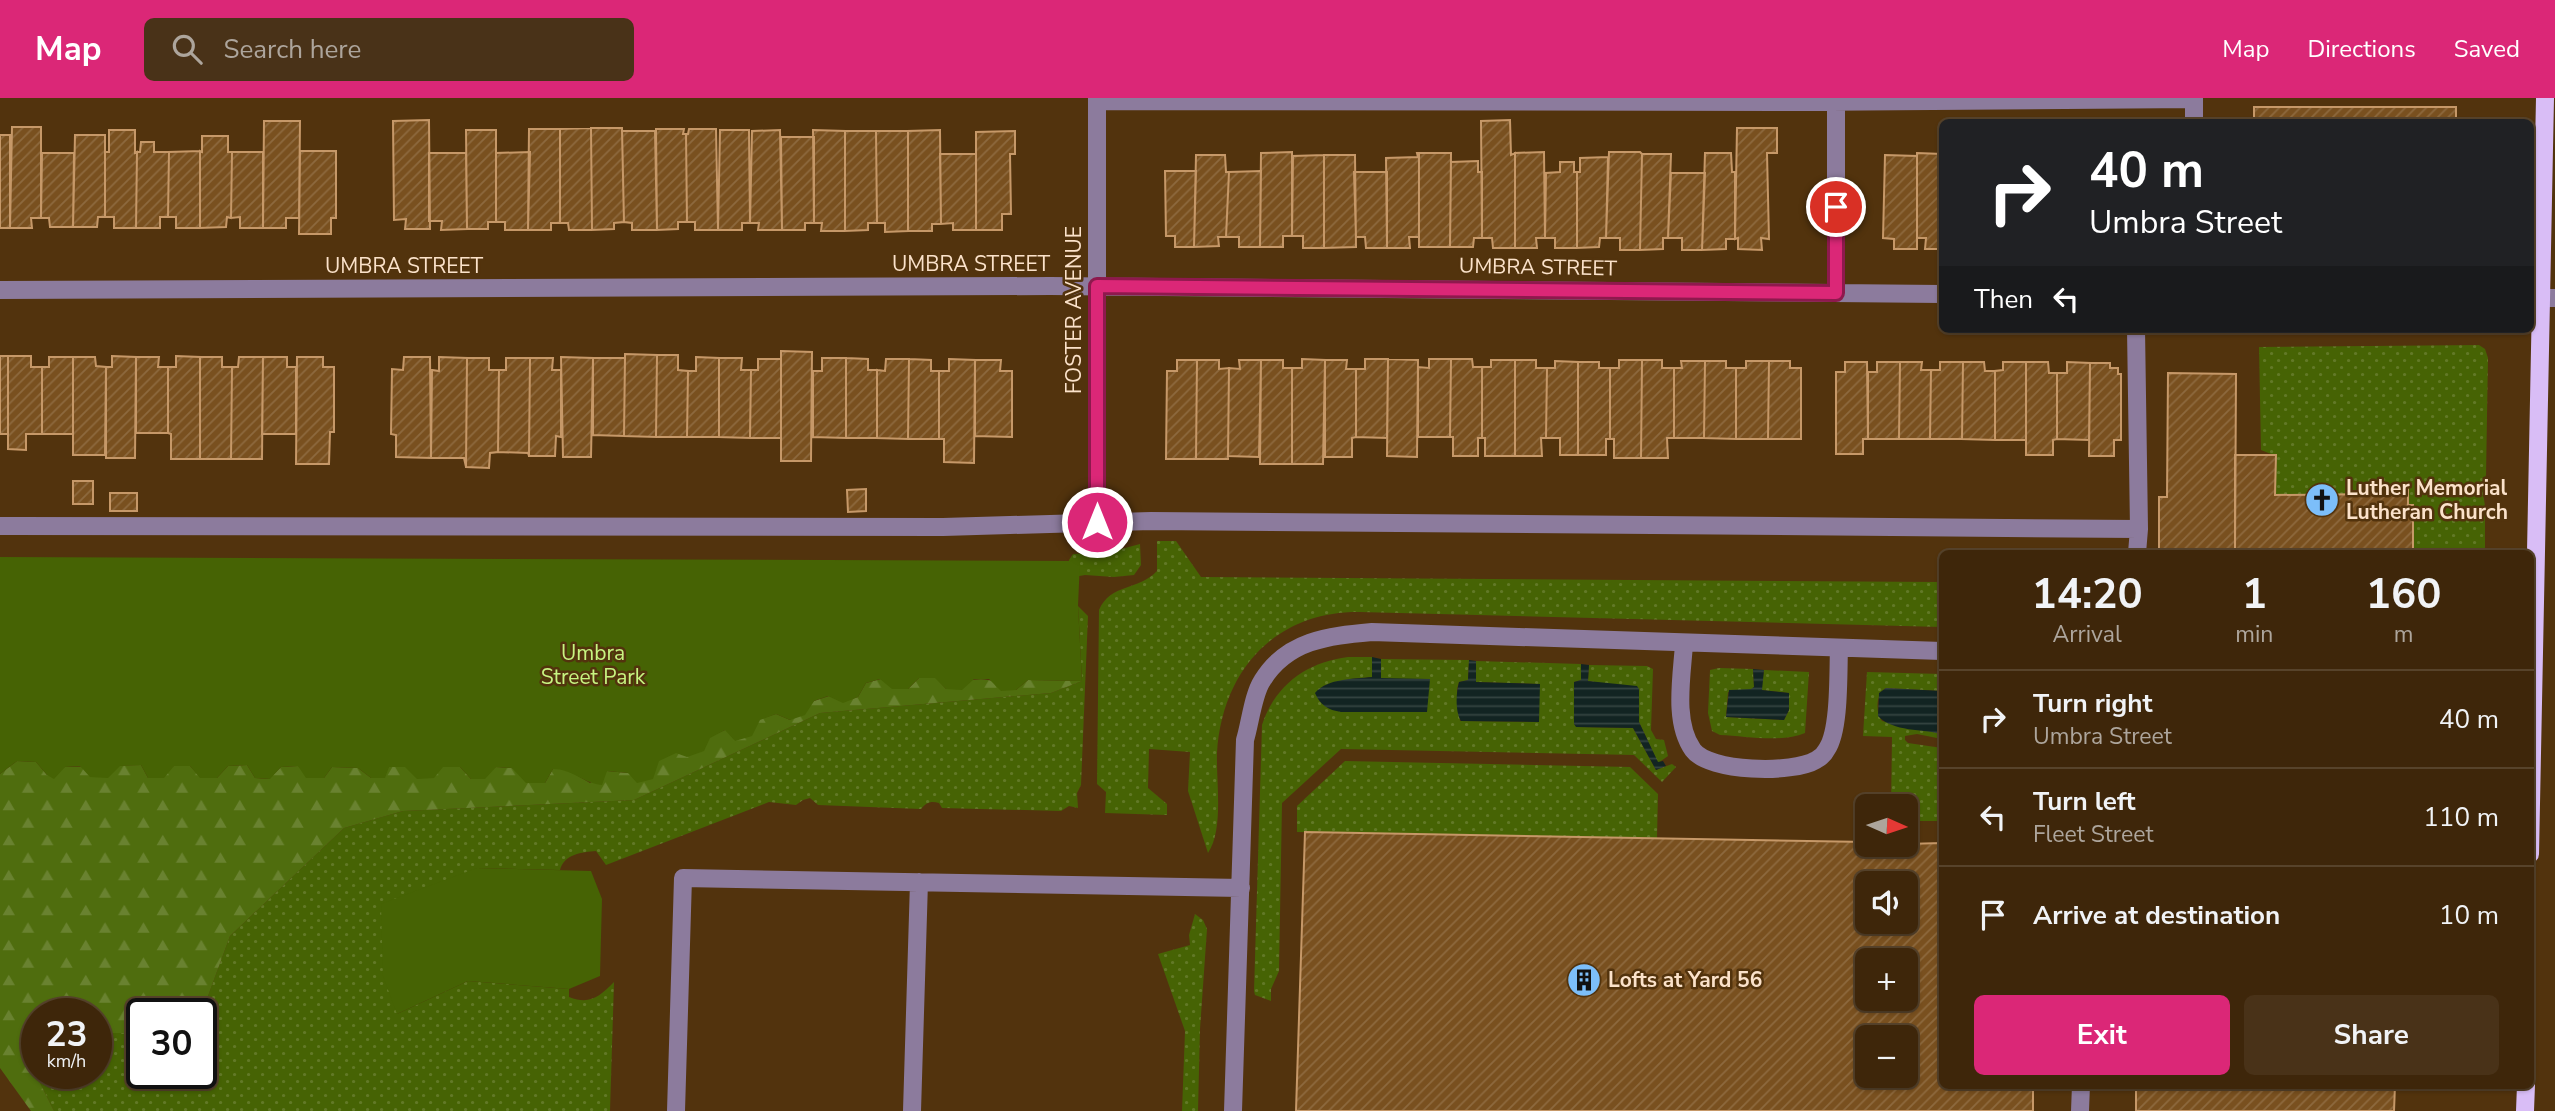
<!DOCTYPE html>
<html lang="en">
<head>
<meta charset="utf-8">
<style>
  body { margin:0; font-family:"Nunito Sans",sans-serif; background:#493218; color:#f1f3f6; height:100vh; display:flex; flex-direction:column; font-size:26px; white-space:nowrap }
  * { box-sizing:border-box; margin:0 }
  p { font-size:23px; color:#ada59c }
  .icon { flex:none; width:38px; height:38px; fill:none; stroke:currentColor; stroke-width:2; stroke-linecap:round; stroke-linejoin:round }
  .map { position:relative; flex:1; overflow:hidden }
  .drawer { position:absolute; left:1939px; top:452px; width:595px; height:539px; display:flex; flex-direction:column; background:#3e260a; border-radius:10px; box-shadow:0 2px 5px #0004,0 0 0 2px #57432b }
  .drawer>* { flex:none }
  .guide { position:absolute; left:1939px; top:21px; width:595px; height:214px; border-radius:10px; box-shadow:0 2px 5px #0004,0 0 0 2px #57432b; background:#202124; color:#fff; overflow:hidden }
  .needle { width:46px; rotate:93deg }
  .buttons { position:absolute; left:1855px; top:696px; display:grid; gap:14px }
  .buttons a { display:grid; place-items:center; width:63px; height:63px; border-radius:10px; background:#3e260a; box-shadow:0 2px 5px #0004,0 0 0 2px #57432b; font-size:35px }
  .speed { position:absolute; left:21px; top:900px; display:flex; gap:14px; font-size:35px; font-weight:700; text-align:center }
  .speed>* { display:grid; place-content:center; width:91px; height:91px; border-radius:50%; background:#3e260a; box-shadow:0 2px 5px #0004,0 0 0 2px #57432b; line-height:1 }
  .speed small { font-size:18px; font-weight:400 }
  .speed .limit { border:4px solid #111; border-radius:10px; background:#fff; color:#111 }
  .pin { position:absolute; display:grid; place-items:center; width:60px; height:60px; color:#fff; margin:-30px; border:4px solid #fff; border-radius:50%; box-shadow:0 2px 7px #0007 }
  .me { position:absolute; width:77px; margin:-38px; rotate:0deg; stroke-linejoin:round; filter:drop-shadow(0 0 5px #0008) }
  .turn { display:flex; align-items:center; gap:24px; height:147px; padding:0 35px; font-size:32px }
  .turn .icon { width:91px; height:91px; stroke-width:2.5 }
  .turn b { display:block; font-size:49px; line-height:60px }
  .then { display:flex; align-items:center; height:66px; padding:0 35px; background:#0003; gap:14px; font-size:26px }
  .eta { display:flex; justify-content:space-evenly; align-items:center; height:119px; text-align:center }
  .eta b { font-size:42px; font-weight:700; line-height:49px }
  .action { display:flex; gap:14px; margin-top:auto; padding:14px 35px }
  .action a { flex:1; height:80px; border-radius:10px; background:#db2777; color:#fff; font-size:28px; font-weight:700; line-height:80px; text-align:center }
  .action a+a { background:#493218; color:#f1f3f6 }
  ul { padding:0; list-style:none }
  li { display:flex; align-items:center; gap:21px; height:98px; padding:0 35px; border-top:2px solid #57432b }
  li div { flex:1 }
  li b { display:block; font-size:26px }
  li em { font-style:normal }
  header { display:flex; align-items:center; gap:42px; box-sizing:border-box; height:98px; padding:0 35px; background:#db2777; color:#fff }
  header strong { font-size:33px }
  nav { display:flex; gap:38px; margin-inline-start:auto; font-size:24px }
  .search { width:490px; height:63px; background:#493218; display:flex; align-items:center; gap:18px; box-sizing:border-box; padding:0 24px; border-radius:10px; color:#ada59c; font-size:26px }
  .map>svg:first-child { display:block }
  .grass { fill:url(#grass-dots) }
  .forest { fill:url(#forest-firs) }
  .park { fill:#466304 }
  .water { fill:url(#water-rules) }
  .building { fill:url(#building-hatch); stroke:#c69868; stroke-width:2; fill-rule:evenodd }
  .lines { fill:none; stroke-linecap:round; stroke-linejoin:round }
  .minor { stroke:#8c7b9d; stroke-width:18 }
  .major { stroke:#d9bdf6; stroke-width:18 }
  .route-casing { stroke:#8e194d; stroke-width:18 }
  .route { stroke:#db2777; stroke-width:12 }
  .labels { text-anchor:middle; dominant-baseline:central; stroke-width:5; stroke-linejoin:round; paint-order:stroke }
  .street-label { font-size:21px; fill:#fbe2ca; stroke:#52330d }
  .poi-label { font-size:21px; font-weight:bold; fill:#fbe2ca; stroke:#52330d; text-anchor:start }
  .park-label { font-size:21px; fill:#c7f481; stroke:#52330d }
</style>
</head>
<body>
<header>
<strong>Map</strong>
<div class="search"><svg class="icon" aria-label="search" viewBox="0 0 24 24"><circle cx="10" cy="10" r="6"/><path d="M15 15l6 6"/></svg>Search here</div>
<nav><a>Map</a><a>Directions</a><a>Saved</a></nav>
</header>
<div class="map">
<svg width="2555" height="1013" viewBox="0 0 2555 1013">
  <defs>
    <pattern id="grass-dots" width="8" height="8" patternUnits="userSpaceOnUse" patternTransform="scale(1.75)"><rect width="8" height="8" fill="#466304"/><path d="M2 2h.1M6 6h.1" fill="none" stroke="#627927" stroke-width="1.8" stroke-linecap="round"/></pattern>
    <pattern id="forest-firs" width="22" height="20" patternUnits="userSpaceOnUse" patternTransform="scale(1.75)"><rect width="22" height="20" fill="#4f6d0e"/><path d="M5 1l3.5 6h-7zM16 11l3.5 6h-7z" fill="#698230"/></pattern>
    <pattern id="water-rules" width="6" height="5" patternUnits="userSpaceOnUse" patternTransform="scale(1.75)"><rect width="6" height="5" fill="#122422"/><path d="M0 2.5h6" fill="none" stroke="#354441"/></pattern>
    <pattern id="building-hatch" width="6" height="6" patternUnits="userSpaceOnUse" patternTransform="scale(1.75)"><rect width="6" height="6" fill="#79501f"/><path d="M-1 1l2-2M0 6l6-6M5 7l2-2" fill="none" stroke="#8d693e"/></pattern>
  </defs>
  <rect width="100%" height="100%" fill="#52330d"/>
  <path class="grass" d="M2479 247 2485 251 2488 260 2486 377 2482 388 2485 408V455H2413V407H2408V391L2378 390V396L2275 397 2276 358 2261 352 2259 249Z
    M1157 443H1176L1201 479 1942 484V529L1360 514C1275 513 1222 573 1217 655 1216 684 1224 731 1208 755L1188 693 1190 654 1149 651 1148 690 1167 706V717L1105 715 1106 694 1097 686 1099 512C1111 485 1138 493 1157 473Z
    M1140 446 1141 467 1134 477 1114 479 1085 477 1068 480 1069 462 1073 456 1110 454Z
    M1078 508 1088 518 1081 687 1077 695 1078 710 1069 708 1061 713 942 710 939 705C931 703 927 704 921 711L818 707 810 700 803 702 796 707 769 704 606 767 596 753C582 754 564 756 560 772L477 770 397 916 468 883 569 891V899C590 907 599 899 614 884L610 1013H54L29 963 37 936V975H96V935H142V975H201V917L230 838 344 730 403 713 634 702 820 615 1051 595 1082 583Z
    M1348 559H1372L1373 579 1351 581 1323 588 1341 614H1427L1381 580V561L1469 562 1468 582 1459 584 1457 591 1460 623 1539 624V586L1476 584V563L1581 566V582L1574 584V626L1577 629 1633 630 1656 672 1672 666 1676 669 1662 684 1634 657 1341 651 1282 705 1279 873 1271 891V903L1255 897 1254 893 1262 627C1275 587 1307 564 1348 559Z
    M1589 567 1647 568 1653 571 1651 632 1656 641 1664 642 1668 658 1658 665 1639 624V591L1588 583Z
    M1719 570 1753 571 1754 589 1751 592 1728 594 1726 619 1784 622 1789 612V595L1761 592 1764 572 1809 574 1805 635C1781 645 1746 638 1720 637L1712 633 1708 615 1710 572Z
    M1867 574 1942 576V593L1886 590C1876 595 1875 614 1882 623L1942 636V641L1917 636 1905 638V642L1908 645 1942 650V723H1906V709H1891L1892 639 1863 638Z
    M1345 663 1630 669 1658 696 1657 740 1297 734V708Z
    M1195 816 1203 822 1207 831 1200 931 1198 1013H1182L1185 933 1158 856 1190 847 1189 837Z"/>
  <path class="forest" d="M919 580H936L946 591C980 578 983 578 1016 592L1028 582 1082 583 1051 595 820 615 634 702 403 713 344 730 230 838 201 917V915H142V935H96V915H37V936L29 963 54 1013H31L0 970V676L17 663 36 664 47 677 65 669 141 667 148 680 174 668H190L201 680H217L228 668 247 667 255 680 269 681 281 669 298 668 324 680 332 669 358 670 371 680 389 669H460L471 681 496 669 512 670 545 685 553 671H566L590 685 607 673 628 675 725 632 776 616 790 622 814 603 829 598 843 604 858 599 866 585 881 581 908 591Z"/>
  <path class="park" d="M0 459 1080 463 1078 508 1082 583 1028 582 1016 592 1001 593 989 581H974L962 592 946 591 935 580H919L908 591H892L880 581 866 585 858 599 843 605 828 598 814 603 805 617 790 622 776 616 760 622 752 638 735 643 725 632 710 640 704 653 687 659 676 655 659 663 653 681 637 685 628 675 607 673 602 687C583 685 572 671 553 671L545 685H526L512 670 496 669 485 681H471L460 669H443L434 680 417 681 405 669H389L385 680H371L358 670 332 669 324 680H306L298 668 281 669 270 681 255 680 247 667 228 668 217 680H200L190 668H174L164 680H148L141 667 120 668 108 680 90 679 80 668 65 669 54 681 47 677 36 664 17 663 0 676Z
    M477 770 591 773 602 801 600 878 569 891 468 883 397 916 383 878 381 806Z"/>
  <path class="water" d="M1372 559 1381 561V580L1430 581 1427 614H1341C1328 612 1320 607 1315 595 1328 580 1354 581 1372 579Z
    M1469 562 1476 563V584L1540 586 1539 624 1461 623C1455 613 1456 595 1459 584L1468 582Z
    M1581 566 1589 567 1588 583 1637 588 1639 591V624L1658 664 1663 663 1666 668 1656 672 1633 630 1576 629 1574 626V584L1581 582Z
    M1753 571 1764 572 1762 592 1789 595V612L1784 622 1726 619 1729 592 1751 591 1754 589Z
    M1886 590 1942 593V636C1923 631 1893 634 1878 618L1879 595Z"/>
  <path class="building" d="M2254 9H2456V24H2254Z
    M429 22 430 131H405L406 121 394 122 393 23Z
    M1510 22 1511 57 1515 55V150H1493L1492 140H1482L1481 23Z
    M264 23H300L299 120H286V130H263Z
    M12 29H41V120H31L32 130H10Z
    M591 30H622L624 124 614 125V131L592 132Z
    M591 30 592 132H569L568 125H560V31Z
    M1737 30H1777V55H1767L1769 141 1761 140 1762 152 1738 151V140L1735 141Z
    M529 31H560V125H551V132H528Z
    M656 31H684L683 36H686L687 124H678V131L657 132Z
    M689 31H716L718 132H695V124H687L686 36H688Z
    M109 32H135V55L137 54 136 130H114V119H105V54H109Z
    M466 32H496V124H488V131H467Z
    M720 32H749L750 125H742V132H718Z
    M780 32 782 132H758L759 125H750L752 33Z
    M813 32 845 33V133H821L822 125H814Z
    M940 32 941 126H932V133H908V33Z
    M622 33H655L657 132H632V125L624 124Z
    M845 33H876L877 125H868V132L845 133Z
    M876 33H908V133L885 134V125H877Z
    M1015 33V56H1010L1011 116H1002V132H976V34Z
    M0 37H10V130H0Z
    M75 37H105V119H98L97 129H73Z
    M202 38H228V54H232L231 120 227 119 226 129 200 130V53L202 54Z
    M781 39H814V125H805V132H782Z
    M141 44H154V54H169L168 119H160V130H136L137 54H140Z
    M200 53V130H176V119H168L169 54Z
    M300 53H336V120H331V136H299Z
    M232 54H263V130H240V119L231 120Z
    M530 54 528 132H505V124H496V55Z
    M1292 54V138H1283V149H1260L1261 55Z
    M1544 54 1545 140H1536L1537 150H1515V55Z
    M1609 54H1640L1642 56 1640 152H1620V140H1606Z
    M42 55H74L73 129H50L49 120H41Z
    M429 55H466L467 131 441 132 442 123H429Z
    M1417 55H1419V139H1409L1410 150H1387L1386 60 1418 59Z
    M1419 55H1451L1450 149H1419Z
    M1705 55H1731L1732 74H1735V141H1726V151L1702 152Z
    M1917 55 1942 56V151H1925L1926 140H1917Z
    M940 56H976V132H953V125L941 126Z
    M1642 56H1671L1668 140H1663V151L1640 152Z
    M1196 57H1225L1226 74H1229L1226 139H1218L1219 148 1194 149Z
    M1324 57H1355L1356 149 1324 150Z
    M1324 57V150H1303V138H1292L1293 58Z
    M1885 57 1917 58V151H1894V141L1883 140Z
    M1608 59 1606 140H1600L1599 149 1577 150V74H1580V60Z
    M1478 63V74H1482V140H1474L1473 149H1450L1451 64Z
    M1560 64H1574V74H1577V150H1555V140H1545L1546 75 1560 74Z
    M1165 73H1196L1194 149H1175V138H1166Z
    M1261 73 1260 149H1239V139H1226L1229 74Z
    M1354 74H1387V150H1366L1365 139H1356Z
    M1671 75H1705L1702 152H1682V140H1668Z
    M781 253 812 254 811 363H781Z
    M781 253V340H750L751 272H758V261H781Z
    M625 256 657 257 656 339 624 338Z
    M657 257H678V272L688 273 687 339H656Z
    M0 258H8V336H0Z
    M8 258H31V269H42V336H26V352L8 351Z
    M112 258 136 259 135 360H106V269H112Z
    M176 258 200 259V361H171V336L168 335V269H176Z
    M49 259H73V336H42V269H49Z
    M73 259H95L96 268 106 269 105 357H73Z
    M136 259H159L158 269H168V335H136Z
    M200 259H222V269H232L231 361H200Z
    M239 259H263L262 361H231L232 269H238Z
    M263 259H287V269H296V336H262Z
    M297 259H323V269H334V334H330L329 366H296Z
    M404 259H430L431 360 396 359V337L391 336 392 271 403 272Z
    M439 259 467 260 466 369 464 360H431L432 272 439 273Z
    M561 259 593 260 591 359H563Z
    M696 259 719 260V339H687L688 273H696Z
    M467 260H489V272H499L498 354 490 355 489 370 466 369Z
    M506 260H530L529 358 528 355 498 354 499 272H506Z
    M530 260H553L552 272H561V339L556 338 555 358H529Z
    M593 260H625L624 338 593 337Z
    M719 260H742L741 272H751L750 340 719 339Z
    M822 260H846V340L813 339V273H822Z
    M846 260 868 261V272H877V340H846Z
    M886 261H909L908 341 877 340V272L885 273Z
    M909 261 931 262V273H939V341H908Z
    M949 261 975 262 974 365 944 364V341H939V273H949Z
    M1302 261 1325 262 1323 366H1292V270H1302Z
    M1365 261H1388L1387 340 1356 339V271H1365Z
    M1388 261 1418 262 1417 359 1387 358Z
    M1429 261H1451L1450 339H1418V269L1429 270Z
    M1451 261H1472L1473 269H1482V340H1478V358H1453V339H1450Z
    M975 262H1001L1000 273H1012V339L975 338Z
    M1177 262H1197L1196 361H1166L1167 273H1177Z
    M1197 262H1219V271L1229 270 1228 361H1196Z
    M1239 262H1261L1259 359 1228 358 1229 270 1240 271Z
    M1261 262H1283V270H1292V366H1260Z
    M1325 262H1347L1346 271H1356V339L1352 340V359H1325Z
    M1491 262H1515V358H1485V340H1482V269H1491Z
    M1515 262H1536V270H1547L1546 340H1541L1542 358H1515Z
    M1619 262H1642L1641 360H1614V341H1610V270H1619Z
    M1642 262H1662V270H1674V340H1667L1668 360H1641Z
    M1555 263 1578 264V357H1560V340H1546L1547 270H1555Z
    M1681 263H1705L1704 340H1674V270H1682Z
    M1705 263H1726V270H1736V341L1704 340Z
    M1746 263H1769L1768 341H1736V270H1746Z
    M1769 263H1790V270H1801V341H1768Z
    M1578 264H1599V270H1610V341H1606V357H1578Z
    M1845 264H1867L1868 341H1863V356H1836V274H1845Z
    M1877 264H1900L1899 341H1868V274H1877Z
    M1900 264H1922L1921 272H1931L1930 341H1899Z
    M1940 264H1963L1962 341H1930L1931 272H1940Z
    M1963 264H1984L1985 273H1995V342L1962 341Z
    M2003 264H2026V342H1995V273L2003 272Z
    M2026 264H2048L2049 275H2057V341L2053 342V357H2026Z
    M2067 264 2090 265 2089 342 2057 341V275H2067Z
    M2090 265H2110V270H2118V276H2121V342H2114V358H2089Z
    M2168 275 2236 276 2235 455H2159V399H2167Z
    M2235 357H2276L2275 397 2378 396V390L2408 391V407H2413V455H2235Z
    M73 383H93V406H73Z
    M866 391V413L848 414 847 392Z
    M110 395H137V413H110Z
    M1305 734 1867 744V747L1942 745V987H2033V1013H1296ZM1867 786H1906V824H1867ZM1867 863H1906V901H1867ZM1867 940H1906V978H1867Z
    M2136 987H2395L2394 1013H2136Z"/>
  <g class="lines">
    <path class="minor" d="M1836 0V195
      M1097 3 1797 4 2194 1V24
      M0 192 1050 188 1942 196
      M2530 200H2555
      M2136 231 2139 431 2137 455
      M1097 424V0
      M0 428 943 429 1151 423 2139 431
      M1684 546C1682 578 1673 624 1693 652 1709 674 1793 676 1816 662 1820 660 1825 655 1827 651 1840 632 1838 574 1839 550
      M676 1013 683 780 1241 790
      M912 1013 919 784
      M1233 1013 1245 642C1250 626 1253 597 1262 583 1287 542 1328 538 1372 534L1942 553
      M2080 1013 2081 987"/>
    <path class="major" d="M2530 756 2545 0
      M2525 1013 2526 987"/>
  </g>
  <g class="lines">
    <g class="route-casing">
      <path id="route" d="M1097 424V188L1836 195V109"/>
    </g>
    <use href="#route" class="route"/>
  </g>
  <defs>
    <g id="church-disc" transform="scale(1.75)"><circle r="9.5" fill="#7cbef9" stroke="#52330d"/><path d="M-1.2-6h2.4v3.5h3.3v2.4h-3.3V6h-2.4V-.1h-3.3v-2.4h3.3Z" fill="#111"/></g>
    <g id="building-disc" transform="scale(1.75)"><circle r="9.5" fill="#7cbef9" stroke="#52330d"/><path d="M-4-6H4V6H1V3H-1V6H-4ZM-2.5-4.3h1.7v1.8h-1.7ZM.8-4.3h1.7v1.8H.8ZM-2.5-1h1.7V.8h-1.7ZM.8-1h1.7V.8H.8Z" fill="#111"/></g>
  </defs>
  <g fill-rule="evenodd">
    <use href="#church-disc" x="2322" y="402"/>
    <use href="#building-disc" x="1584" y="882"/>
  </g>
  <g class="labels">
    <g class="street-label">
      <text x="971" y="166">UMBRA STREET</text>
      <text x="404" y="168">UMBRA STREET</text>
      <text transform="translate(1538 169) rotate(1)">UMBRA STREET</text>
      <text transform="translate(1074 212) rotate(-90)">FOSTER AVENUE</text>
    </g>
    <g class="poi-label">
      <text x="2346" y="390">Luther Memorial<tspan x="2346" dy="24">Lutheran Church</tspan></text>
      <text x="1608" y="882">Lofts at Yard 56</text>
    </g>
    <g class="park-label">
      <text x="593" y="555">Umbra<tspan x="593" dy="24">Street Park</tspan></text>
    </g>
  </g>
</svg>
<div class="buttons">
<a><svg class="needle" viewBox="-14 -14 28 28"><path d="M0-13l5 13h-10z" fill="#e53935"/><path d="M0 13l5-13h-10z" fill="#ada59c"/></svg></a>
<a><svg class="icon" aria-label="sound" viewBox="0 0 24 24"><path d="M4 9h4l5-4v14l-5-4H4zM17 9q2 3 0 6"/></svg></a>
<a>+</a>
<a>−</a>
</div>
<div class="speed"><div>23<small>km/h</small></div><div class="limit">30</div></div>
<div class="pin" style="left:1836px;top:109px;background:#d93025"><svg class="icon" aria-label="arrive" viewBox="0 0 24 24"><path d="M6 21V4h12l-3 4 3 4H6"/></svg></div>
<svg class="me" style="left:1097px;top:424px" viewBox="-20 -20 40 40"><circle r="17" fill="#db2777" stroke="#fff" stroke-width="3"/><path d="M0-11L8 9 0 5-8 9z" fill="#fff"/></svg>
<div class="guide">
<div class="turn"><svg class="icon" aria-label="right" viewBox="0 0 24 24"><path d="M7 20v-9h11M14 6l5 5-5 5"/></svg><div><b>40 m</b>Umbra Street</div></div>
<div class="then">Then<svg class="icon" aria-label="left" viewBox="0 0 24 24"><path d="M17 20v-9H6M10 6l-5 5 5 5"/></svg></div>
</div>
<section class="drawer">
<div class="eta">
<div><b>14:20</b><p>Arrival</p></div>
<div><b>1</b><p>min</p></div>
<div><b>160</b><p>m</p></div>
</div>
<ul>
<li><svg class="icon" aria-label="right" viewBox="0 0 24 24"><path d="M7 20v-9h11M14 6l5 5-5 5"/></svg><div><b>Turn right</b><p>Umbra Street</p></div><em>40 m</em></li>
<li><svg class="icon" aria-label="left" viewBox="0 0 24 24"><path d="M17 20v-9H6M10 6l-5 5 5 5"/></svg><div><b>Turn left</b><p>Fleet Street</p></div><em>110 m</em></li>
<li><svg class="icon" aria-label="arrive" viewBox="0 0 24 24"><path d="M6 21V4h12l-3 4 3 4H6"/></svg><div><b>Arrive at destination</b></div><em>10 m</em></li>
</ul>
<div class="action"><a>Exit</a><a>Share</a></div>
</section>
</div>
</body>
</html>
